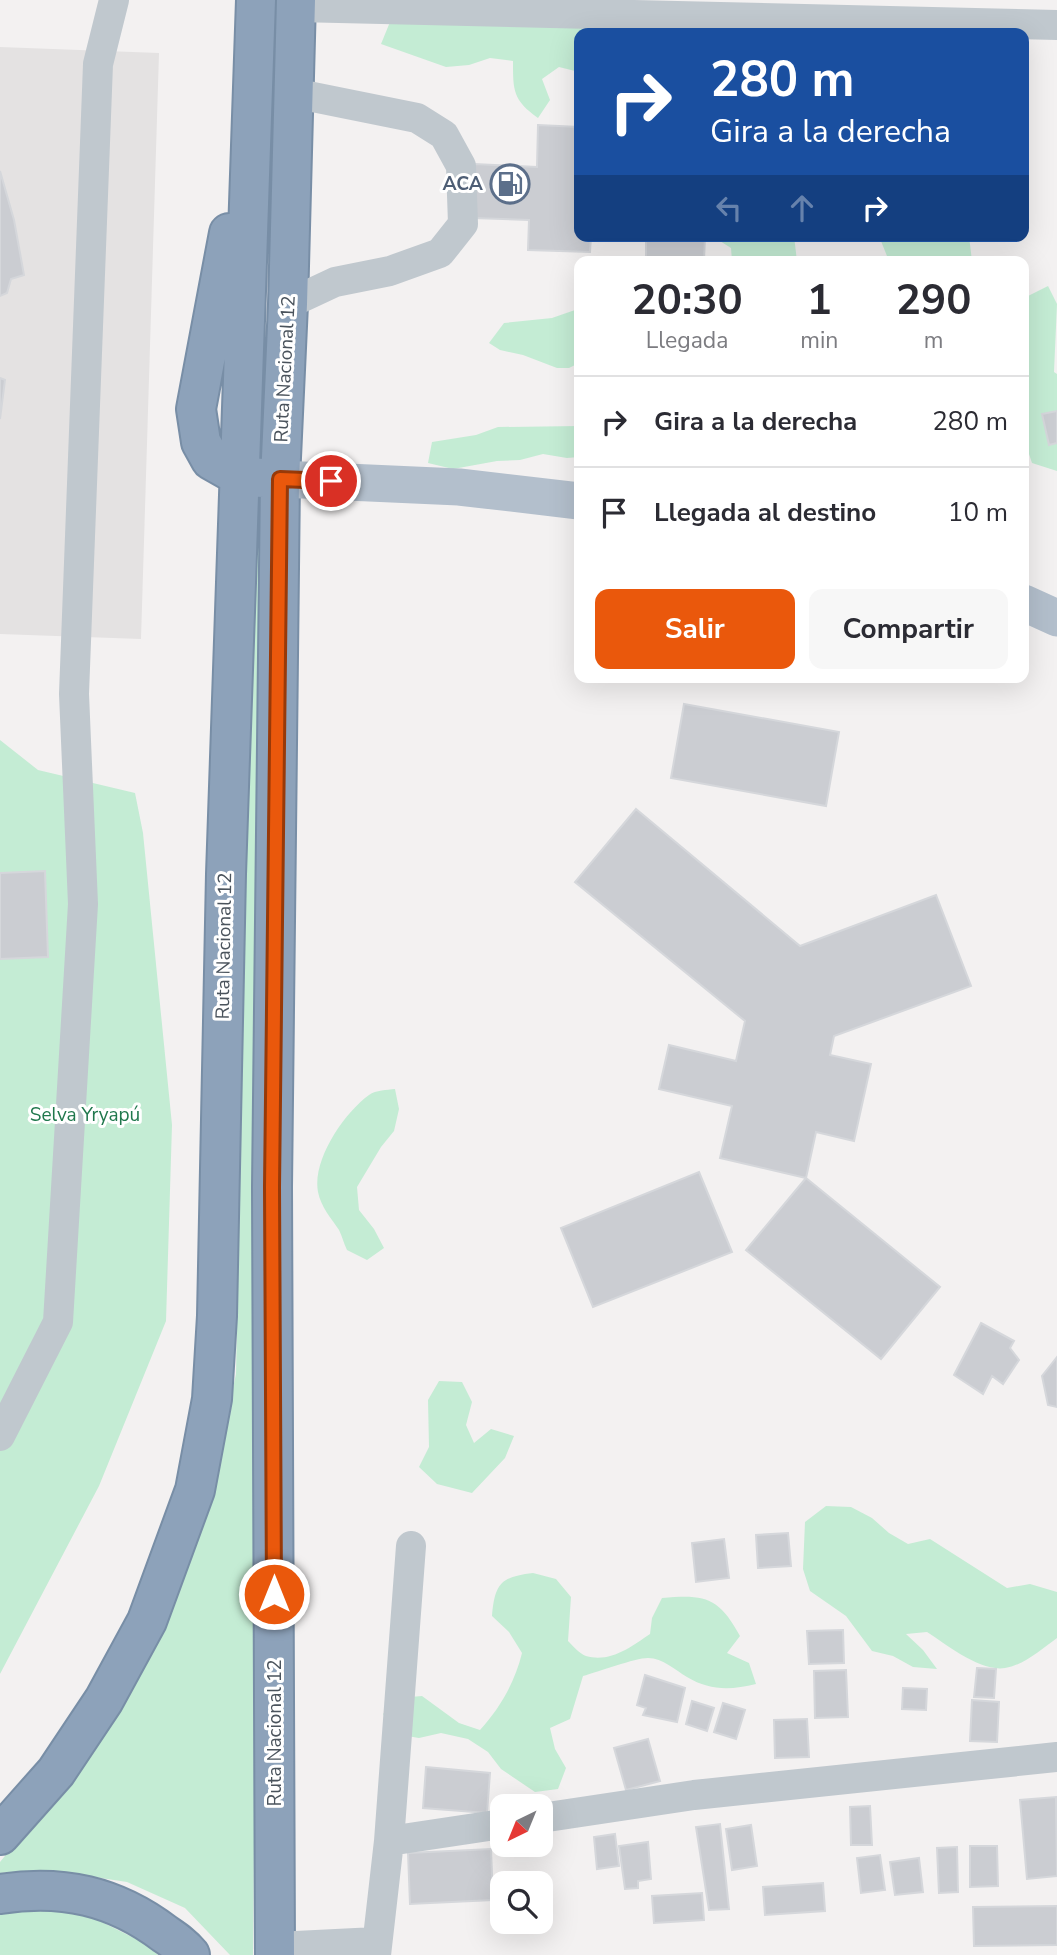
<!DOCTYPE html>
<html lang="es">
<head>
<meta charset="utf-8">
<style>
  body { margin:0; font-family:"Nunito Sans",sans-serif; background:#f7f7f7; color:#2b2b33; height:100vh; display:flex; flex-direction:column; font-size:26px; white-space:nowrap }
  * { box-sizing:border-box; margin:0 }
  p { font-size:23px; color:#7c7c81 }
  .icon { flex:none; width:38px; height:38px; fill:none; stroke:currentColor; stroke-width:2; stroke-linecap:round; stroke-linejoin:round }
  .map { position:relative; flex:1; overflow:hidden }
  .details { position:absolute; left:574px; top:256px; width:455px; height:427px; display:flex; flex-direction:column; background:#fff; border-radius:14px; box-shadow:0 7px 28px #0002 }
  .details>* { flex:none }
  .hud { position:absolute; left:574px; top:28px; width:455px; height:214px; border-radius:14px; box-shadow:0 7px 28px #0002; background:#1a4fa0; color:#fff; overflow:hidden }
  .needle { width:46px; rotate:223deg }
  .fabs { position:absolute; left:490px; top:1794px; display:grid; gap:14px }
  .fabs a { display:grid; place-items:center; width:63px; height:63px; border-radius:14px; background:#fff; box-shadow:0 7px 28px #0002; font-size:35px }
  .pin { position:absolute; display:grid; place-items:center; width:60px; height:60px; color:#fff; margin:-30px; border:4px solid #fff; border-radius:50%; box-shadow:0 2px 7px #0007 }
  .me { position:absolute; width:77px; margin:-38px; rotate:0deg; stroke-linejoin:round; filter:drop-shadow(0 0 5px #0008) }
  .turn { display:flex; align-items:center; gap:24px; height:147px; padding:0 21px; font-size:32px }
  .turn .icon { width:91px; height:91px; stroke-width:2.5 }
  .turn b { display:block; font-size:49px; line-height:60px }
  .lanes { display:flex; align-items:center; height:66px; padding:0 21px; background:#0003; justify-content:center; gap:35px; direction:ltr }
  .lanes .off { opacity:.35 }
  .eta { display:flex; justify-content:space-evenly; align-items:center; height:119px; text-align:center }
  .eta b { font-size:42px; font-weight:700; line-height:49px }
  .cta { display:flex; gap:14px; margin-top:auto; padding:14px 21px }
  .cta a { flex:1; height:80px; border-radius:14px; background:#ea580c; color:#fff; font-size:28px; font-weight:700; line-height:80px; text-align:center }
  .cta a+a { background:#f7f7f7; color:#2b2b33 }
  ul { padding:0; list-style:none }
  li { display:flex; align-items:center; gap:21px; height:91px; padding:0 21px; border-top:2px solid #e1e1e2 }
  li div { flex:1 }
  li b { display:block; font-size:26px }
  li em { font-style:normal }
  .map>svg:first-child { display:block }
  .education { fill:#e4e2e2 }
  .green { fill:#c4ecd4 }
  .building { fill:#cbcdd2; stroke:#d5d7db; stroke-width:2 }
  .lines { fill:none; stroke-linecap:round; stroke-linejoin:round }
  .highway-casing { stroke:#788ea6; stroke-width:42 }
  .minor { stroke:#c0c8ce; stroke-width:30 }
  .major { stroke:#b3bfcc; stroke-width:37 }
  .highway { stroke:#8da2ba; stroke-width:38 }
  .route-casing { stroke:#983908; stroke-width:18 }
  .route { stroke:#ea580c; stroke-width:12 }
  .labels { text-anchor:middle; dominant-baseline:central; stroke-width:6; stroke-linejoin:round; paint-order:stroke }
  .service-label { font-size:19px; font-weight:bold; fill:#4e5e75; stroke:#fff; text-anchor:end }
  .street-label { font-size:19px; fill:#4a535c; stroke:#fff }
  .park-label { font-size:19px; fill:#20784d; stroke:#fff }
</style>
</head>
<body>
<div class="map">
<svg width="1057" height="1955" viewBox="0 0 1057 1955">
  <rect width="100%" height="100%" fill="#f3f1f1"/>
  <path class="education" d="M0 47 159 53 141 639 0 634Z"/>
  <path class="green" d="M712 21 728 33H579V72L559 67 542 79 550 100 538 118C513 100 513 91 513 61L490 58 469 65 446 67 381 44 390 22Z
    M712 236H794L797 261H732L731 248Z
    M879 236H969L972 261H889Z
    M1048 286 1057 304 1054 372 1057 374V471L1032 463 1024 439V301L1028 296Z
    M575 310H579V363L569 368H557L523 355 500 350 489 343 504 323 552 318Z
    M579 426V457L567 458 543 454 520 460 497 461 453 469 428 463 432 442 476 435 498 427Z
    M253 519 266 520 253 1955H230L185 1908 127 1882 48 1870 0 1873V1862L106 1733 168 1620 206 1512 236 1374Z
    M0 740 38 770 135 793 143 833 172 1125 166 1321 99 1486 0 1674Z
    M395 1089 399 1109 394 1131 381 1147 357 1187 359 1210 374 1229 384 1248 367 1260 347 1250C344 1244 342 1236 339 1230 331 1218 321 1207 318 1192 312 1160 344 1113 369 1095 376 1090 387 1090 395 1089Z
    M439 1381 462 1382 472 1402 466 1425 474 1443 491 1429 514 1436 505 1458 472 1493 437 1484 419 1467 429 1447 428 1400Z
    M826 1506 851 1507 872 1518 889 1533 908 1544 930 1539 1007 1588 1030 1584 1057 1592V1638C1042 1649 1024 1665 1005 1668 980 1672 946 1644 927 1632L906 1634 923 1650 937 1669 913 1667 893 1656 872 1651 846 1616 810 1591 803 1569 805 1522Z
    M533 1573 556 1579 571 1597 568 1641C573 1646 580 1654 586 1656 610 1663 631 1647 650 1634L652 1618 662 1598C705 1594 719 1597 740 1636L727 1653 749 1663 756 1684C731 1690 710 1691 687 1677 675 1670 663 1658 648 1658 635 1658 598 1672 583 1676L570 1719 550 1728 555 1749 566 1768 558 1789 535 1792 501 1769 488 1752 468 1739 441 1733 419 1738 395 1734 383 1714 398 1698 422 1696 459 1723 480 1730C500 1708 515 1682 522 1653L509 1632 492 1616C495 1584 500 1577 533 1573Z
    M24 1907 90 1916 150 1946 158 1955H0V1913Z"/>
  <path class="building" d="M538 125 579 127V236H591L590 252 528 250 529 220 473 218 475 164 537 167Z
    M0 171 14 220 24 275 11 279 7 293 0 296Z
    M646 236H705L704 261H646Z
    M0 378 5 380 0 419Z
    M1057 411V443L1049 445 1042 414Z
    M684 704 839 732 826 806 671 778Z
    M636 809 800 946 936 895 971 986 834 1036 830 1055 871 1064 854 1141 816 1132 806 1178 720 1158 732 1106 659 1089 669 1045 736 1061 745 1021 575 882Z
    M45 871 48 957 0 959V873Z
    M699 1172 732 1252 593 1307 561 1228Z
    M806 1178 940 1287 881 1359 746 1250Z
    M981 1323 1014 1341 1010 1348 1019 1360 1003 1384 992 1376 983 1394 954 1375Z
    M1057 1357V1407L1048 1405 1042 1376Z
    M788 1533 791 1566 758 1568 756 1535Z
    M724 1539 729 1578 696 1582 692 1543Z
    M843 1630 844 1663 809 1664 807 1631Z
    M977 1668 996 1669 994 1698 974 1697Z
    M846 1670 848 1717 815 1718 814 1671Z
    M645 1675 685 1688 677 1722 643 1715 646 1708 637 1705Z
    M903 1688 927 1689 926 1710 902 1709Z
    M972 1700 999 1702 997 1742 970 1741Z
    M692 1701 714 1708 707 1731 686 1724Z
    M723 1703 745 1710 736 1739 714 1732Z
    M807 1719 809 1757 775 1758 774 1720Z
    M648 1739 660 1781 626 1790 614 1748Z
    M426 1767 490 1773 487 1813 423 1808Z
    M1056 1797 1057 1876 1027 1879 1020 1800Z
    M870 1806 872 1845H851L850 1807Z
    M720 1824 729 1909 709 1910 696 1827Z
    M751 1825 757 1866 732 1870 726 1829Z
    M615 1834 619 1866 597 1869 594 1837Z
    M648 1842 651 1879 638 1881V1888L625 1889 619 1846Z
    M970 1846H997L998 1886 970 1887Z
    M957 1847 958 1892 939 1893 937 1848Z
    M491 1849 493 1900 410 1904 408 1853Z
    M880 1855 885 1890 861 1893 857 1858Z
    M919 1858 923 1892 895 1895 890 1862Z
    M823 1883 825 1911 765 1915 763 1887Z
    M702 1893 704 1920 654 1923 652 1896Z
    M1057 1906V1945L974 1946 973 1907Z"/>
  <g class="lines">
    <g class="highway-casing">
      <path id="highway" d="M229 233 196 409 201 442 211 460 241 477 264 478
        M0 1835 56 1772 104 1700 147 1621 195 1490 212 1399 217 1316 226 874 256 0
        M0 1894C62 1884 115 1896 165 1934 174 1940 183 1946 190 1955
        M275 1955 272 1187 280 479 288 304 296 0"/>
    </g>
    <path class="minor" d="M296 7 1057 25
      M288 304 335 282 390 271 440 253 463 224 461 166 444 135 417 118 293 93
      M0 1436 58 1322 83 904 74 694 98 64 114 0
      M541 1818 694 1795 1057 1757
      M389 1841 502 1824
      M276 1947 376 1942
      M376 1955 389 1841 411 1546"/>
    <path class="major" d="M280 479 459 487 579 501
      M1024 603 1057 618"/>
    <use href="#highway" class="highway"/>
  </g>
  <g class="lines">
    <g class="route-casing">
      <path id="route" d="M274 1594 272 1187 280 479 331 481"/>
    </g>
    <use href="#route" class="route"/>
  </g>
  <defs>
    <g id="fuel-ring" transform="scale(2.0125)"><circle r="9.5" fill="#fff" stroke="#5c6f8a" stroke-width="1.5"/><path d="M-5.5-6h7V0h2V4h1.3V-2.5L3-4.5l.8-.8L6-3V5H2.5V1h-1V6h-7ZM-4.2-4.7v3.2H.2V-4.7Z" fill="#5c6f8a"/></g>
  </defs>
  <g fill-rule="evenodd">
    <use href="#fuel-ring" x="510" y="184"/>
  </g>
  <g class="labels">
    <g class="service-label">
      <text x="483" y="184">ACA</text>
    </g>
    <g class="street-label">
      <text transform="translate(285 369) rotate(-87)">Ruta Nacional 12</text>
      <text transform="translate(224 946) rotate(-89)">Ruta Nacional 12</text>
      <text transform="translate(275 1733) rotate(-90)">Ruta Nacional 12</text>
    </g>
    <g class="park-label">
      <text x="85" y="1115">Selva Yryapú</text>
    </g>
  </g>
</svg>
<div class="fabs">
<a><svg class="needle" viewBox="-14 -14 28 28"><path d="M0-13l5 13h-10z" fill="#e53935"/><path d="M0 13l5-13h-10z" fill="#7c7c81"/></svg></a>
<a><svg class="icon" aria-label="search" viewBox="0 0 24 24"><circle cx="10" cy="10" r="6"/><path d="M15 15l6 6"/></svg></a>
</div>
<div class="pin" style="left:331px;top:481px;background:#d93025"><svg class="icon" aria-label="arrive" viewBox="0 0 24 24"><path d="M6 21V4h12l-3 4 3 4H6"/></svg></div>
<svg class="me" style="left:274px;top:1594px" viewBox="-20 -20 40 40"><circle r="17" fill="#ea580c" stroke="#fff" stroke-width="3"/><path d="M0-11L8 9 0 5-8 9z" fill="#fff"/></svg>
<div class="hud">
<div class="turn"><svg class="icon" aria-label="right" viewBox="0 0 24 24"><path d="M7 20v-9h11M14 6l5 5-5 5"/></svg><div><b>280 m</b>Gira a la derecha</div></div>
<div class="lanes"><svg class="icon off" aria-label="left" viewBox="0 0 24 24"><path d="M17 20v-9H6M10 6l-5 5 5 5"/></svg><svg class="icon off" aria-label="ahead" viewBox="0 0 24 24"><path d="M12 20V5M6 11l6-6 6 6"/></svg><svg class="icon" aria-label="right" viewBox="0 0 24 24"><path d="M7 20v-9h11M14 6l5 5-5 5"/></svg></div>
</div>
<section class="details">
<div class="eta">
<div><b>20:30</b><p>Llegada</p></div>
<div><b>1</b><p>min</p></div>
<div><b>290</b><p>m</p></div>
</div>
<ul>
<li><svg class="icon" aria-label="right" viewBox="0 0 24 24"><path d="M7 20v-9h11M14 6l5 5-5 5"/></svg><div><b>Gira a la derecha</b></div><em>280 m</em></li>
<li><svg class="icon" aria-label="arrive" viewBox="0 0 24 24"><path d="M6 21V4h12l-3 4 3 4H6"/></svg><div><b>Llegada al destino</b></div><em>10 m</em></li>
</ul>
<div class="cta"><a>Salir</a><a>Compartir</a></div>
</section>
</div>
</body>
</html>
